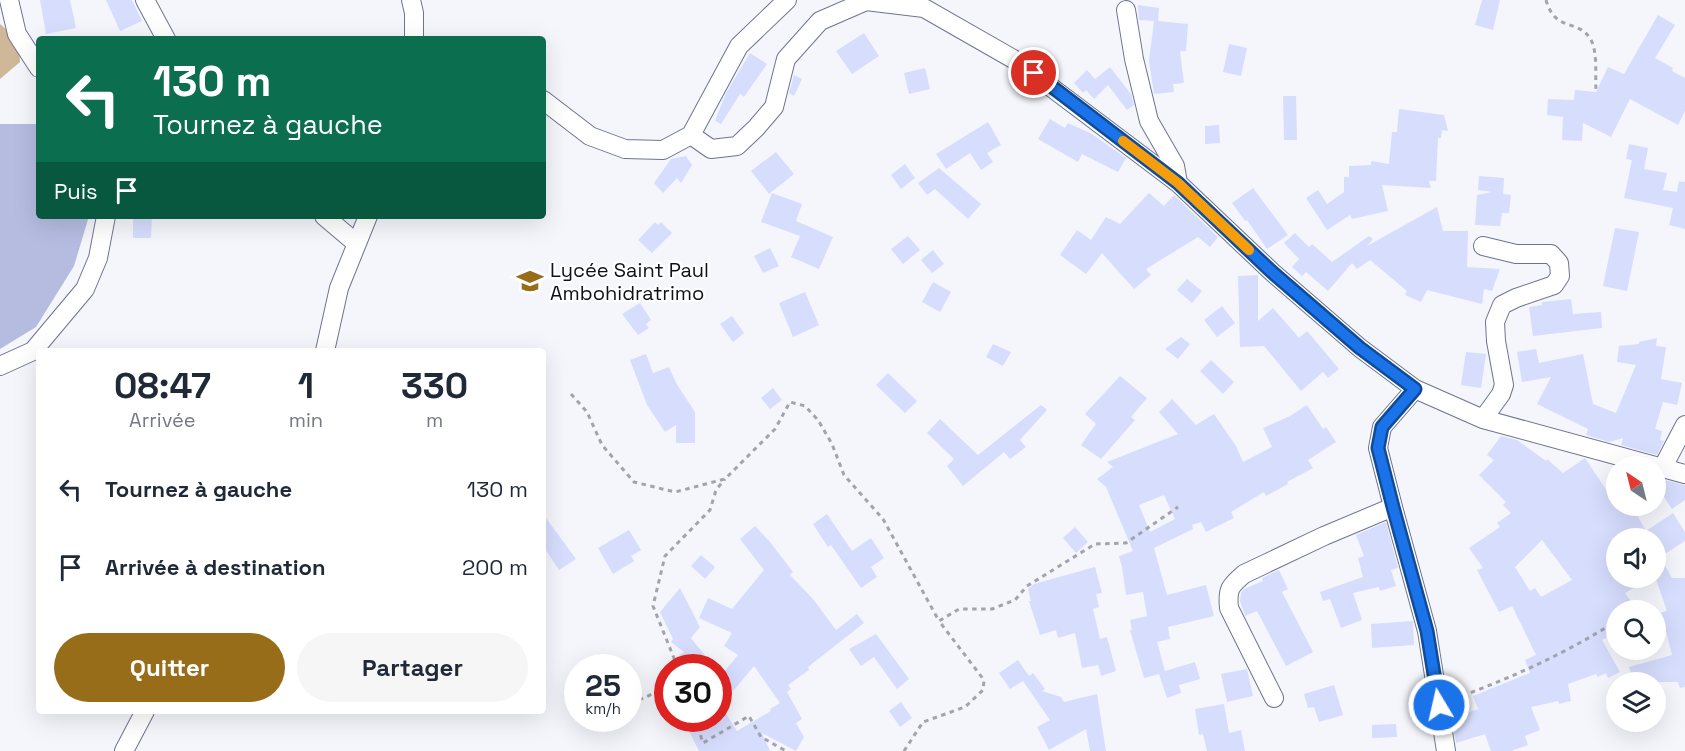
<!DOCTYPE html>
<html lang="fr">
<head>
<meta charset="utf-8">
<style>
  body { margin:0; font-family:"Space Grotesk",sans-serif; background:#f6f6f7; color:#1f2937; height:100vh; display:flex; flex-direction:column; font-size:22px; white-space:nowrap }
  * { box-sizing:border-box; margin:0 }
  p { font-size:20px; color:#747a83 }
  .icon { flex:none; width:33px; height:33px; fill:none; stroke:currentColor; stroke-width:2; stroke-linecap:round; stroke-linejoin:round }
  .map { position:relative; flex:1; overflow:hidden }
  .drawer { position:absolute; left:36px; top:348px; width:510px; height:366px; display:flex; flex-direction:column; background:#fff; border-radius:6px; box-shadow:0 6px 24px #0002 }
  .drawer>* { flex:none }
  .hud { position:absolute; left:36px; top:36px; width:510px; height:183px; border-radius:6px; box-shadow:0 6px 24px #0002; background:#0b6e4f; color:#fff; overflow:hidden }
  .needle { width:39px; rotate:325deg }
  .buttons { position:absolute; left:1606px; top:456px; display:grid; gap:12px }
  .buttons a { display:grid; place-items:center; width:60px; height:60px; border-radius:50%; background:#fff; box-shadow:0 6px 24px #0002; font-size:30px }
  .speed { position:absolute; left:564px; top:654px; display:flex; gap:12px; font-size:30px; font-weight:700; text-align:center }
  .speed>* { display:grid; place-content:center; width:78px; height:78px; border-radius:50%; background:#fff; box-shadow:0 6px 24px #0002; line-height:1 }
  .speed small { font-size:15px; font-weight:400 }
  .speed .limit { border:9px solid #d22; background:#fff; color:#111 }
  .pin { position:absolute; display:grid; place-items:center; width:51px; height:51px; color:#fff; margin:-26px; border:3px solid #fff; border-radius:50%; box-shadow:0 2px 6px #0007 }
  .me { position:absolute; width:66px; margin:-33px; rotate:351deg; stroke-linejoin:round; filter:drop-shadow(0 0 4px #0008) }
  .turn { display:flex; align-items:center; gap:21px; height:126px; padding:0 18px; font-size:27px }
  .turn .icon { width:78px; height:78px; stroke-width:2.5 }
  .turn b { display:block; font-size:42px; line-height:51px }
  .then { display:flex; align-items:center; height:57px; padding:0 18px; background:#0003; gap:12px; font-size:22px }
  .eta { display:flex; justify-content:space-evenly; align-items:center; height:102px; text-align:center }
  .eta b { font-size:36px; font-weight:800; line-height:42px }
  .primary-button { display:flex; gap:12px; margin-top:auto; padding:12px 18px }
  .primary-button a { flex:1; height:69px; border-radius:36px; background:#986d1a; color:#fff; font-size:24px; font-weight:800; line-height:69px; text-align:center }
  .primary-button a+a { background:#f6f6f7; color:#1f2937 }
  ul { padding:0; list-style:none }
  li { display:flex; align-items:center; gap:18px; height:78px; padding:0 18px }
  li div { flex:1 }
  li b { display:block; font-size:22px }
  li em { font-style:normal }
  .map>svg:first-child { display:block }
  .forest { fill:#ceb897 }
  .water { fill:#b5bce0 }
  .building { fill:#d7ddfd; fill-rule:evenodd }
  .lines { fill:none; stroke-linecap:round; stroke-linejoin:round }
  .minor-casing { stroke:#6e7490; stroke-width:20 }
  .path { stroke:#a2a4ac; stroke-width:3; stroke-dasharray:4.5 4.5; stroke-linecap:butt }
  .minor { stroke:#fff; stroke-width:18 }
  .route-casing { stroke:#114b97; stroke-width:15 }
  .route { stroke:#1a73e8; stroke-width:10 }
  .slow { stroke:#f59e0b; stroke-width:10 }
  .labels { text-anchor:middle; dominant-baseline:central; stroke-width:4.5; stroke-linejoin:round; paint-order:stroke }
  .poi-label { font-size:20px; fill:#0e101b; stroke:#fff; text-anchor:start }
</style>
</head>
<body>
<div class="map">
<svg width="1685" height="751" viewBox="0 0 1685 751">
  <rect width="100%" height="100%" fill="#f4f6fc"/>
  <path class="forest" d="M0 24C15 37 19 42 20 62L0 79Z"/>
  <path class="water" d="M0 124H39V216H89L74 266 36 327 0 349Z"/>
  <path class="building" d="M40 0H70L76 28 46 34Z
    M106 0H132L142 21 120 31Z
    M1482 0H1500L1493 30 1475 25Z
    M1138 5 1159 8 1158 21 1188 24 1186 51H1180L1184 83 1173 84 1174 92 1154 94 1149 61 1154 21 1139 20Z
    M1658 15 1675 25 1655 58 1673 68 1672 71 1685 78V111L1678 125 1630 99 1611 137 1583 123 1582 141 1562 140 1563 117 1547 115 1548 99 1574 100 1575 90 1596 92 1608 67 1624 74Z
    M864 33 879 56 852 74 836 51Z
    M1229 44 1247 48 1241 76 1223 72Z
    M750 53 767 64 744 97 740 94 721 124 715 121 726 93Z
    M1110 67 1131 94 1134 105 1127 110 1108 85 1094 99 1086 90 1083 93 1074 83 1087 70 1095 79Z
    M925 68 930 89 909 94 904 73Z
    M794 75 802 79 794 96 789 93Z
    M1283 96H1296L1297 140H1284Z
    M1399 109 1444 115 1448 131 1442 130 1441 138H1438L1436 181H1429L1431 188 1382 185 1388 211 1352 219 1350 215 1327 230 1306 198 1318 190 1327 204 1344 192V177H1349V166L1371 165V161L1389 164 1392 132H1397Z
    M1050 119 1065 128 1068 123 1092 134 1126 158 1118 172 1082 154 1078 162 1038 139Z
    M988 122 1001 145 987 153 993 162 981 170 970 153 946 169 936 154Z
    M1219 125 1220 143 1205 144V126Z
    M1629 144 1648 148 1644 169 1667 173 1663 190 1677 192 1679 181 1685 182V229L1669 225 1673 208 1624 198 1632 160 1626 159Z
    M776 152 794 174 769 194 751 171Z
    M686 156 692 165 681 183 677 178 663 193 654 183 671 159Z
    M905 164 915 178 901 189 891 175Z
    M939 168 981 204 968 219 935 189 927 195 918 183Z
    M1479 176 1504 178 1503 194 1511 195 1509 213H1502L1500 226 1475 225 1477 195 1492 192 1478 190Z
    M1253 188 1288 235 1267 249 1247 220 1245 221 1232 203Z
    M772 193 802 204 796 221 833 237 819 269 791 257 800 236 761 222Z
    M1149 193 1164 206 1174 195 1218 237 1210 247 1198 237 1146 269 1151 275 1134 289 1102 253 1086 274 1060 255 1077 230 1091 240 1106 217 1120 224Z
    M1437 207 1443 231H1468L1467 267 1500 269 1492 291 1484 289 1482 304 1427 290 1421 302 1405 295 1407 291 1370 260 1357 269 1352 263 1328 291 1306 272 1302 276 1292 267 1299 259 1284 243 1295 233 1309 247 1312 244 1332 262 1369 236 1373 239 1367 246Z
    M133 216H152L151 238H133Z
    M655 222 658 225 661 222 672 233 652 253 638 240Z
    M1615 228 1639 232 1627 291 1603 286Z
    M908 236 920 250 903 264 891 249Z
    M770 248 779 266 763 273 754 256Z
    M933 250 944 264 932 273 921 260Z
    M1258 275V321L1273 308 1299 338 1307 331 1339 369 1328 378 1323 372 1301 391 1264 346 1240 347 1238 276Z
    M1187 279 1202 291 1192 303 1177 290Z
    M933 282 951 292 940 312 922 302Z
    M805 292 819 325 793 337 779 303Z
    M1571 299 1573 314 1601 312 1602 328 1533 336 1529 307 1542 305V302Z
    M640 303 651 320 646 324 649 328 638 335 622 314Z
    M1222 306 1235 323 1217 337 1204 320Z
    M732 316 744 333 733 342 720 324Z
    M1181 337 1190 344 1178 359 1165 349Z
    M1657 338 1656 346 1666 347 1661 379 1682 383 1677 405 1663 402 1655 429 1662 431 1660 440 1664 441 1657 455 1621 445 1623 438 1609 442 1586 435 1588 429 1537 404 1551 377 1522 382 1517 352 1536 349 1539 363 1583 354 1593 404 1616 413 1636 365 1617 362 1619 346 1639 344V342Z
    M993 344 1011 352 1003 366 986 357Z
    M1466 352 1486 354 1481 388 1461 385Z
    M646 354 653 373 669 367 676 383 695 412V443H676V425L665 432 647 405 630 360Z
    M1211 360 1234 382 1223 394 1200 371Z
    M888 373 917 401 905 413 876 385Z
    M1120 376 1147 398 1131 417 1135 420 1101 459 1081 445 1096 424 1085 414Z
    M773 388 782 400 770 409 761 398Z
    M1172 399 1196 425 1214 414 1236 446 1243 462 1272 447 1263 428 1290 416 1307 405 1323 429 1326 427 1336 442 1308 460 1313 468 1287 482 1288 484 1266 496 1264 492 1231 512 1234 518 1206 532 1201 522 1192 525 1193 529 1154 548 1167 595 1206 585 1214 616 1168 627 1170 639 1157 642 1165 671 1195 662 1200 679 1179 685 1181 693 1167 698 1159 674 1144 678 1130 630H1132L1130 620 1147 616 1143 592 1126 595 1122 567 1119 556 1133 551 1106 487 1097 479 1113 467 1107 462 1178 434 1159 412ZM1164 495 1175 519 1150 532 1139 505Z
    M1041 405 1047 410 1020 440 1026 447 1010 459 1004 452 963 486 947 466 954 459 927 433 940 419 978 455Z
    M1501 436 1517 440 1546 461 1547 459 1563 473 1585 458 1617 506H1632L1646 531 1673 513 1685 532V541L1660 557 1672 578H1685V687L1680 688 1678 682H1634L1629 667 1672 655 1665 627 1656 630V614L1667 611 1656 579V538H1612L1616 554 1611 557 1617 566V578H1650L1625 593 1633 604 1624 610H1617V632L1602 640 1620 672 1608 678 1606 673 1598 677 1596 674 1568 684 1571 701 1559 704 1558 701 1531 707 1540 730 1525 736 1528 745 1511 751H1491L1485 734 1456 743 1452 718 1478 709 1473 696 1530 673 1525 660 1536 655 1512 606 1499 612 1477 570 1483 568 1469 548 1500 527 1497 523 1511 513 1503 505 1506 502 1479 475 1494 460 1487 455ZM1542 540 1572 580 1541 597 1535 588 1530 591 1515 567Z
    M1656 478 1685 485V500L1672 509 1656 485Z
    M543 514 576 559 559 570 543 546Z
    M827 514 852 551 871 538 884 558 871 567 877 577 861 588 831 545 828 547 813 524Z
    M1386 522 1398 568 1391 570 1396 586 1380 591 1379 587 1353 593 1362 620 1341 628 1330 599 1323 601 1320 592 1363 577 1358 558 1364 556 1356 535Z
    M755 526 770 542 793 572 790 575 813 599 836 630 857 614 864 623 808 667 809 670 788 685 791 689 787 692 802 719 796 723 804 737 796 751 762 733 770 751H699L687 727 708 718H718V701L737 731 771 711 770 709 780 703 754 666 733 691 718 679 738 655 724 646 732 633 699 618 708 598 732 609 764 570 740 539Z
    M1075 527 1088 542 1076 553 1063 538Z
    M629 530 641 550 631 556 634 561 613 574 598 548Z
    M701 555 715 567 705 579 691 566Z
    M1095 567 1102 593 1096 594 1099 607 1093 609 1100 639 1107 637 1116 671 1101 676 1098 665 1082 668 1075 633 1058 638 1056 630 1040 635 1029 601H1031L1028 589 1034 584Z
    M1279 570 1288 589 1282 592 1313 652 1286 666 1257 611 1245 616 1240 601 1241 593 1244 589 1263 581 1262 578Z
    M680 588 700 627 691 638 715 668H689L679 655 684 652 671 642 673 639 660 612Z
    M1413 621 1414 645 1372 648 1371 624Z
    M876 634 909 679 897 689 874 657 861 666 849 649Z
    M1018 660 1029 676 1033 673 1045 689 1042 691 1061 697 1064 702 1097 694 1106 751H1090L1086 729 1049 750 1037 727 1050 720 1023 681 1010 689 999 673Z
    M1247 669 1253 696 1227 702 1221 674Z
    M1334 685 1343 715 1319 722 1314 707 1308 708 1304 694Z
    M901 702 912 718 900 727 889 711Z
    M1224 704 1229 733 1241 730 1245 751H1207L1203 734 1199 735 1195 709Z
    M1396 724 1397 737 1372 738V725Z"/>
  <g class="lines">
    <g class="minor-casing">
      <path id="minor" d="M9 0 17 34 39 68
        M145 0 166 39
        M411 0 414 13V39
        M1126 10 1134 59 1149 121 1175 166 1178 183
        M543 100 590 136 625 149 663 150 691 135 739 46 787 0
        M691 135 711 149 737 146 756 128 774 107 786 59 820 21 866 1 924 8 1015 60 1178 183 1272 272 1360 348 1415 389 1483 419 1685 474
        M324 216 356 243
        M1483 246 1516 254H1551L1559 263 1560 276 1554 285 1516 298 1502 305 1495 322 1496 341 1504 385 1501 394 1483 419
        M325 351 339 288 368 216
        M0 366 33 351 85 289 98 258 106 216
        M1415 389 1382 427 1378 448 1393 507 1427 631 1446 751
        M1663 467 1685 425
        M1274 698 1229 608C1227 589 1230 586 1244 574L1324 536 1393 507
        M124 751 145 711"/>
    </g>
    <path class="path" d="M1546 0C1555 32 1577 19 1590 38 1598 51 1595 74 1596 89
      M571 394 587 412 602 445 634 482 675 492 725 479 775 429 790 402 805 406 818 420 832 444 844 475 883 519 939 621 959 609H992L1015 600 1027 586 1095 544 1126 543 1178 507
      M678 668 653 606 665 556 710 510 716 490 725 479
      M1454 699C1510 678 1556 658 1607 627
      M639 700 668 687
      M695 718 703 743 749 716 761 737 786 751
      M904 751 923 722 965 707 983 690 984 680 939 621"/>
    <use href="#minor" class="minor"/>
  </g>
  <g class="lines">
    <g class="route-casing">
      <path id="route" d="M1034 73 1178 183 1272 272 1360 348 1415 389 1382 427 1378 448 1393 507 1427 631 1439 705"/>
    </g>
    <use href="#route" class="route"/>
    <path class="slow" d="M1123 141 1178 183 1249 250"/>
  </g>
  <defs>
    <g id="school-bare" transform="scale(2.07)"><path d="M0-5L7-2L0 1L-7-2ZM-4 1L0 2.5L4 1V4Q0 6-4 4Z" fill="#986d1a" stroke="#fff" stroke-width="2.5" paint-order="stroke"/></g>
  </defs>
  <g fill-rule="evenodd">
    <use href="#school-bare" x="530" y="281"/>
  </g>
  <g class="labels">
    <g class="poi-label">
      <text x="550" y="270">Lycée Saint Paul<tspan x="550" dy="23">Ambohidratrimo</tspan></text>
    </g>
  </g>
</svg>
<div class="buttons">
<a><svg class="needle" viewBox="-14 -14 28 28"><path d="M0-13l5 13h-10z" fill="#e53935"/><path d="M0 13l5-13h-10z" fill="#747a83"/></svg></a>
<a><svg class="icon" aria-label="sound" viewBox="0 0 24 24"><path d="M4 9h4l5-4v14l-5-4H4zM17 9q2 3 0 6"/></svg></a>
<a><svg class="icon" aria-label="search" viewBox="0 0 24 24"><circle cx="10" cy="10" r="6"/><path d="M15 15l6 6"/></svg></a>
<a><svg class="icon" aria-label="layers" viewBox="0 0 24 24"><path d="M12 4l9 5-9 5-9-5zM3 14l9 5 9-5"/></svg></a>
</div>
<div class="speed"><div>25<small>km/h</small></div><div class="limit">30</div></div>
<div class="pin" style="left:1034px;top:73px;background:#d93025"><svg class="icon" aria-label="arrive" viewBox="0 0 24 24"><path d="M6 21V4h12l-3 4 3 4H6"/></svg></div>
<svg class="me" style="left:1439px;top:705px" viewBox="-20 -20 40 40"><circle r="17" fill="#1a73e8" stroke="#fff" stroke-width="3"/><path d="M0-11L8 9 0 5-8 9z" fill="#fff"/></svg>
<div class="hud">
<div class="turn"><svg class="icon" aria-label="left" viewBox="0 0 24 24"><path d="M17 20v-9H6M10 6l-5 5 5 5"/></svg><div><b>130 m</b>Tournez à gauche</div></div>
<div class="then">Puis<svg class="icon" aria-label="arrive" viewBox="0 0 24 24"><path d="M6 21V4h12l-3 4 3 4H6"/></svg></div>
</div>
<section class="drawer">
<div class="eta">
<div><b>08:47</b><p>Arrivée</p></div>
<div><b>1</b><p>min</p></div>
<div><b>330</b><p>m</p></div>
</div>
<ul>
<li><svg class="icon" aria-label="left" viewBox="0 0 24 24"><path d="M17 20v-9H6M10 6l-5 5 5 5"/></svg><div><b>Tournez à gauche</b></div><em>130 m</em></li>
<li><svg class="icon" aria-label="arrive" viewBox="0 0 24 24"><path d="M6 21V4h12l-3 4 3 4H6"/></svg><div><b>Arrivée à destination</b></div><em>200 m</em></li>
</ul>
<div class="primary-button"><a>Quitter</a><a>Partager</a></div>
</section>
</div>
</body>
</html>
